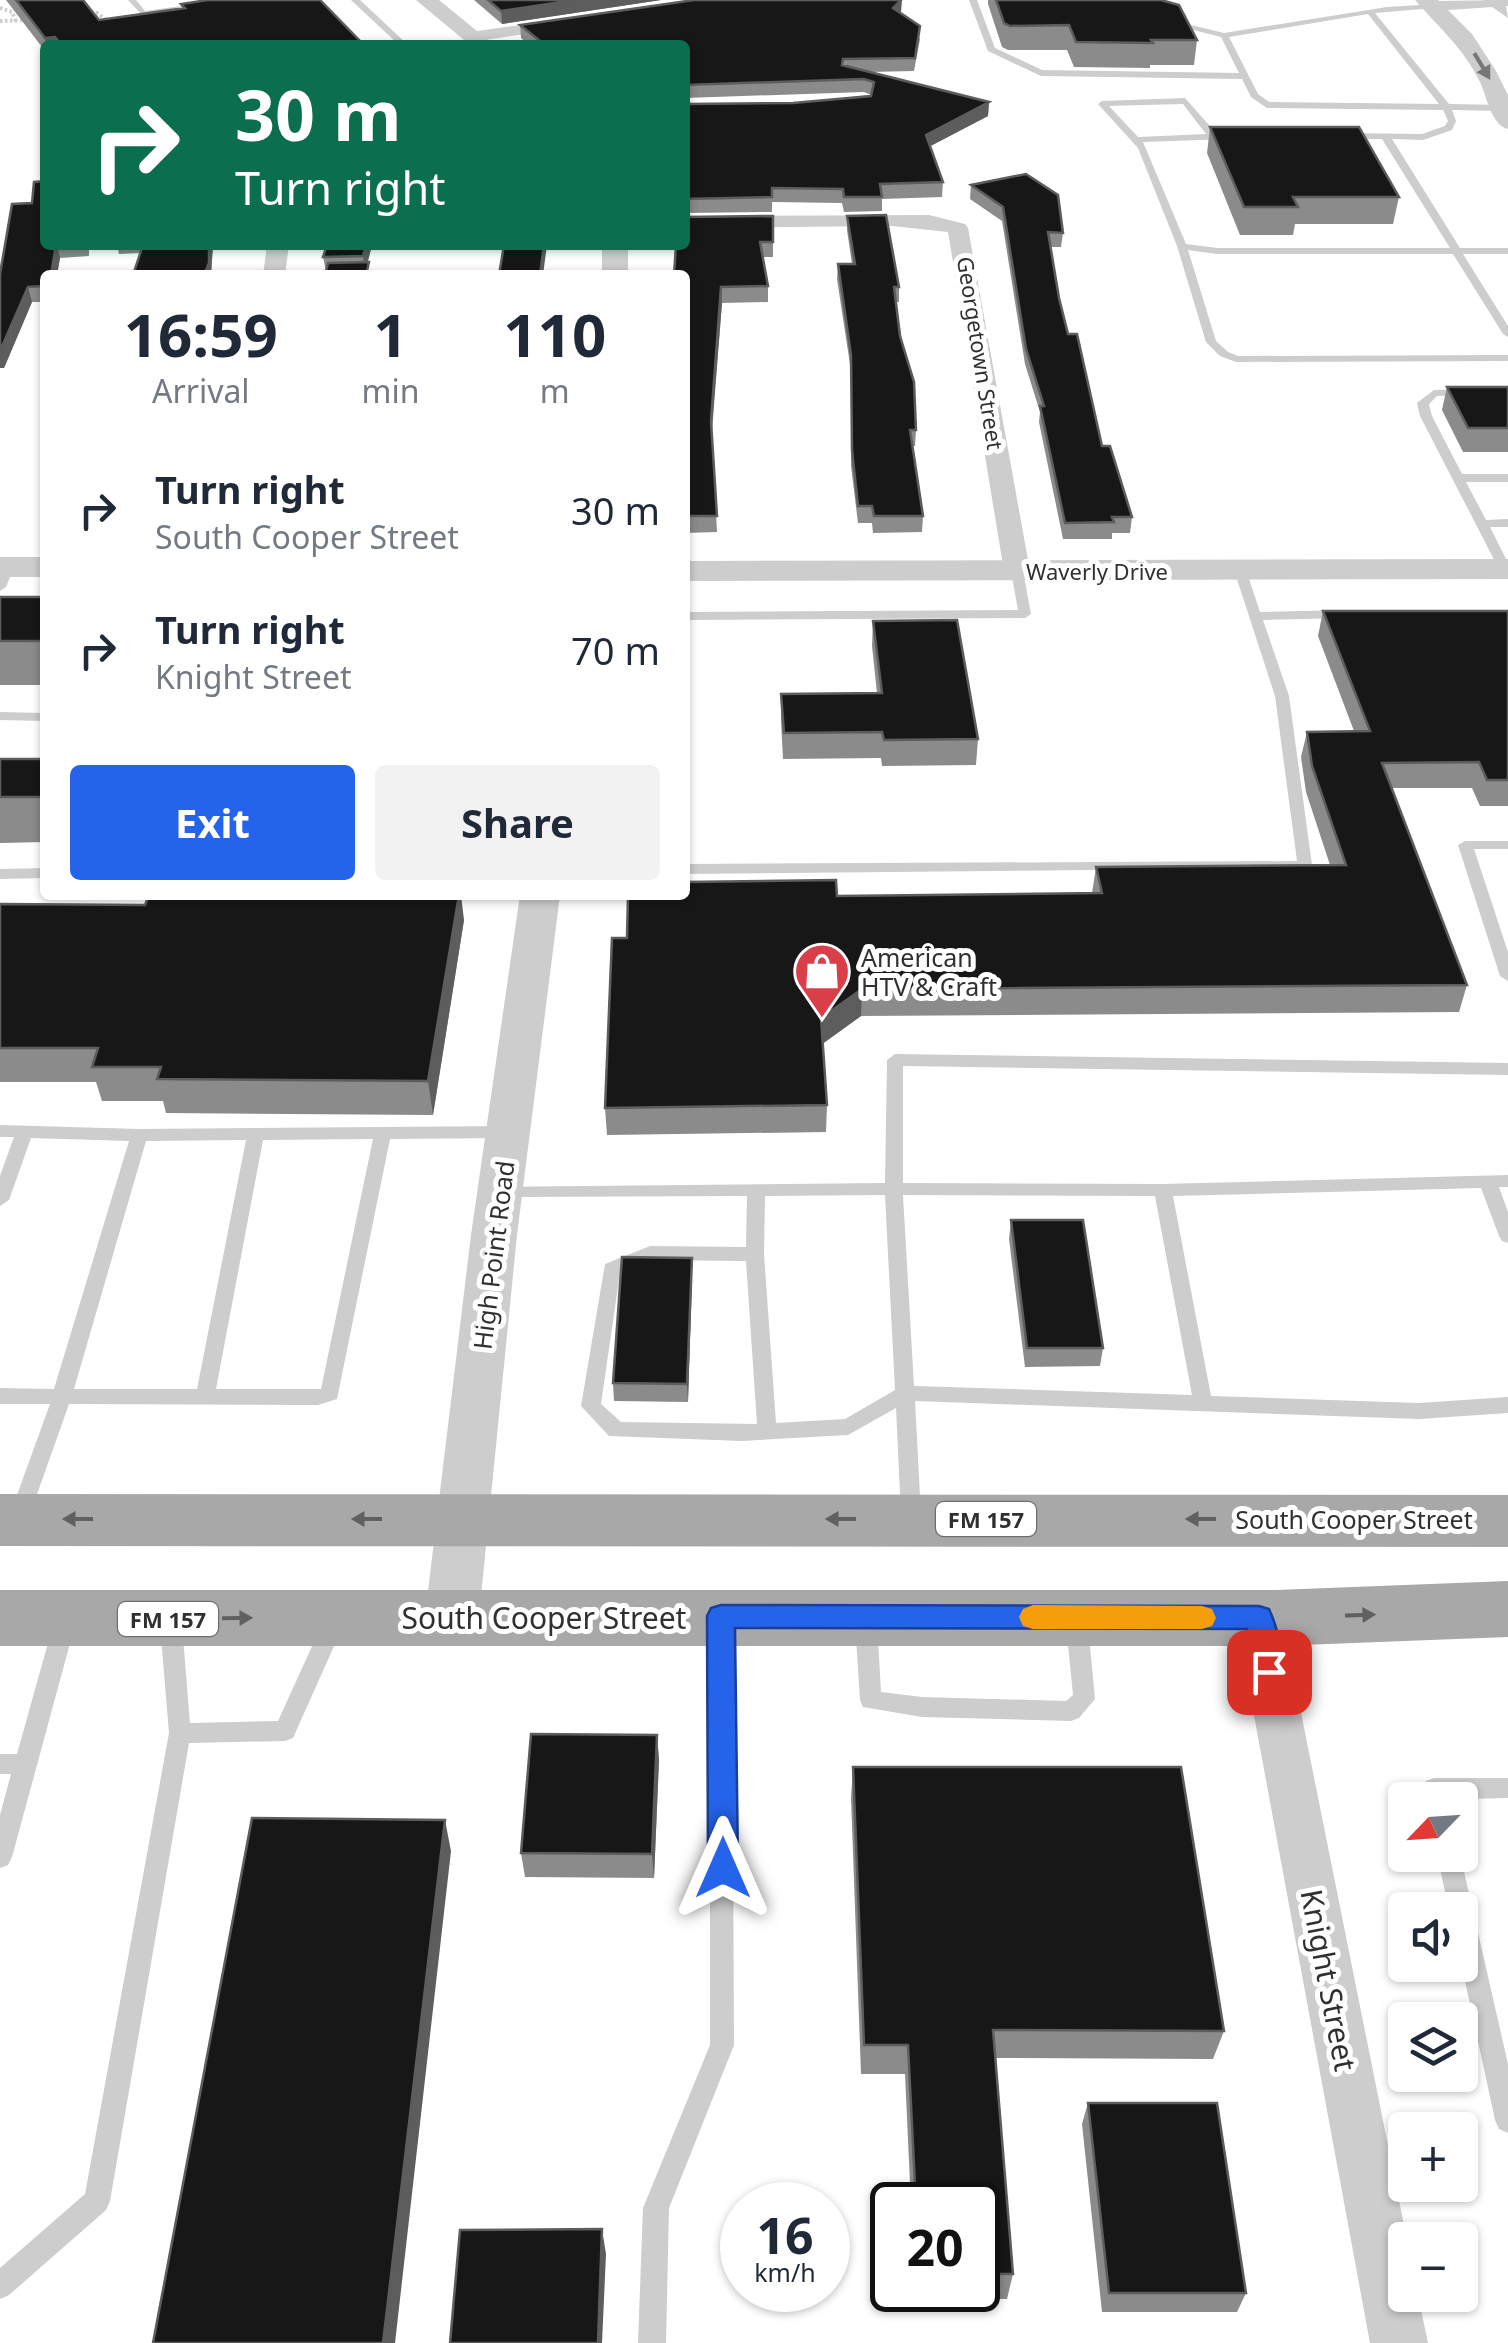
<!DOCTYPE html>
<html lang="en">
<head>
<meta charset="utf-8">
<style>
  body { margin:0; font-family:"Noto Sans",sans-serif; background:#f2f2f3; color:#1f2937; height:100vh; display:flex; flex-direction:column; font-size:38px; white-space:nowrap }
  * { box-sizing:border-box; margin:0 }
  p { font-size:32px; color:#747a83 }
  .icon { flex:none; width:55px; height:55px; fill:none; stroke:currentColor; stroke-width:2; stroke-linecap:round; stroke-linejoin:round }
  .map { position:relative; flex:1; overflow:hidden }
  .details { position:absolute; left:40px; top:270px; width:650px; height:630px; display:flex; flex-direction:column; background:#fff; border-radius:10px; box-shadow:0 2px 8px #0004 }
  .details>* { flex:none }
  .hud { position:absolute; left:40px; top:40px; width:650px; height:210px; border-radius:10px; box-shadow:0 2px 8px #0004; background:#0b6e4f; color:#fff; overflow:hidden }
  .needle { width:65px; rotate:245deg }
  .tools { position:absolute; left:1388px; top:1782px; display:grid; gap:20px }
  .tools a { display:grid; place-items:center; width:90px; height:90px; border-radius:10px; background:#fff; box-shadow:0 2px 8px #0004; font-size:50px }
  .speed { position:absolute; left:720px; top:2182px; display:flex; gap:20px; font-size:50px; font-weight:700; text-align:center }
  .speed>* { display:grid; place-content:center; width:130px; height:130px; border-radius:50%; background:#fff; box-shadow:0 2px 8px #0004; line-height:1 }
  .speed small { font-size:25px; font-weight:400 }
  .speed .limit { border:5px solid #111; border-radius:15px; background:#fff; color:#111 }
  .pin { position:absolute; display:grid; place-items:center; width:85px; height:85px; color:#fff; margin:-42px; border-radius:20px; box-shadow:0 5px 15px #0006 }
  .me { position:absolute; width:110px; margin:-55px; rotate:0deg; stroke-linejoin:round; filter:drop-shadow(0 0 8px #0008) }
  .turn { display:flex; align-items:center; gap:35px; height:210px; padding:0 30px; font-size:45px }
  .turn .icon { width:130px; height:130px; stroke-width:2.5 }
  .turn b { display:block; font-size:70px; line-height:85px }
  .eta { display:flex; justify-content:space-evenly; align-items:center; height:170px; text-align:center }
  .eta b { font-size:60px; font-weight:700; line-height:70px }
  .primary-button { display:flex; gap:20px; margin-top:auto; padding:20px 30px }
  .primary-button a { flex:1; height:115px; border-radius:10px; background:#2563eb; color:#fff; font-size:40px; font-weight:700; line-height:115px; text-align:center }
  .primary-button a+a { background:#f2f2f3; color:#1f2937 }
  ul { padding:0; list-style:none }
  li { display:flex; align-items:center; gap:30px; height:140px; padding:0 30px }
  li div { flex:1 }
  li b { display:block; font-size:38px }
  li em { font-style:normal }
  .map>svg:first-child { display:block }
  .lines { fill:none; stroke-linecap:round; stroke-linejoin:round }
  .path { stroke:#cdcdcd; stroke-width:4; stroke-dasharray:2.5 2.5; stroke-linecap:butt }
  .service { fill:#cdcdcd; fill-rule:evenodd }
  .minor { fill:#cdcdcd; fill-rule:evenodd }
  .tertiary { fill:#cdcdcd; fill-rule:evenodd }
  .primary { fill:#a8a8a8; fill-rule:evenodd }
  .wall { fill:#8b8b8b }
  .shaded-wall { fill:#5d5d5d }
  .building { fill:#171717; stroke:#5d5d5d; stroke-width:2.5 }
  .oneway { fill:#777 }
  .oneway2 { fill:#606060 }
  .route { fill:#2563eb; stroke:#184099; stroke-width:2.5 }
  .slow { fill:#f59e0b }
  .labels { text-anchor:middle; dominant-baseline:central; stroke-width:10; stroke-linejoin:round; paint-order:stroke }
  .far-street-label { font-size:22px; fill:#303030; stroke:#fff }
  .shield { fill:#fff; stroke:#6e6e6e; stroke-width:2.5 }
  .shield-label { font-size:22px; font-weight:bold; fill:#303030 }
  .poi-label { font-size:25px; fill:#303030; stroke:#fff; text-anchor:start }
  .street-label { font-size:25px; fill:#303030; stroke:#fff }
  .near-street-label { font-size:30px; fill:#303030; stroke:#fff }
</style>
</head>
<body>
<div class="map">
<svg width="1508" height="2343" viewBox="0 0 1508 2343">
  <rect width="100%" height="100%" fill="#fff"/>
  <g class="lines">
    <path class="path" d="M0 8 12 12 16 21
      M86 15 97 13 109 22
      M0 21 29 20"/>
    <path class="service" d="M128 0H136L145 11 210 2 209 0H217L218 4 143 16Z
      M351 0H360L408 45H399Z
      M969 0H977L995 48 1042 70 1239 73 1221 37 1166 23V19L1224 33 1387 7 1437 4 1434 8 1375 13 1449 104 1503 105 1507 108 1503 111 1452 110 1456 121 1452 130 1423 140 1392 139 1460 248H1508V254H1463L1508 326V337L1503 334 1453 254H1217L1188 250 1216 341 1228 352 1238 356 1508 355V361L1236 362 1220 356 1206 342 1177 246 1138 148 1098 104 1102 101 1185 98 1216 133 1233 134 1230 139 1143 142 1186 244 1217 248H1450L1382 139H1341L1337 136 1341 133 1422 134 1445 126 1448 121 1443 110 1267 108 1251 97 1242 79 1041 76 988 51ZM1368 14 1439 104 1269 102 1258 94 1229 37ZM1183 104 1206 134 1138 137 1109 106Z
      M1508 388V394L1437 396 1429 404 1432 416 1462 474H1508V482H1466L1486 520 1508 519V527H1490L1508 563V579L1502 575 1420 416 1417 403 1434 390Z
      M8 563 14 567 6 587 0 591V571L4 564Z
      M1240 566 1246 570 1260 612 1344 610 1350 614 1344 618 1263 620 1289 696 1312 865 1310 868 685 874V864L1297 861 1275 696 1234 570Z
      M1017 567 1023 571 1031 614 1025 618 685 620V612L1018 610 1011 571Z
      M0 712 45 713V721L0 720Z
      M1465 841H1508V849H1474L1508 952V981L1500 976 1458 845Z
      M45 868V878L0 879V869Z
      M895 1054 1508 1063V1075L903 1066V1183L1163 1184 1508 1175V1187H1499L1508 1212V1243L1502 1241 1499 1236 1481 1188 1173 1196 1211 1396 1419 1403 1508 1397V1413L1419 1419 915 1401 921 1515 918 1521 911 1523 904 1521 901 1515 896 1408 848 1435 742 1441 609 1436 581 1406 605 1264 650 1246 746 1247 747 1196 500 1197 491 1191 494 1187 885 1183 887 1060ZM885 1195 895 1390 845 1419 776 1423 764 1254 765 1196ZM903 1195 1155 1196 1192 1395 914 1386ZM652 1260 746 1261 757 1424 621 1422 601 1404 620 1273Z
      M0 1125 139 1129 508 1126 517 1132 508 1138 390 1139 337 1399 318 1405 69 1404 29 1517 26 1523 19 1525 12 1523 9 1517 50 1404H0V1388L54 1389 129 1141 31 1138 9 1200 0 1206V1176L14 1137H0ZM373 1139 321 1389H216L263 1140ZM246 1140 197 1389H74L146 1141Z
      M721 1613 728 1616 732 1622 734 2045 669 2208 666 2343H638L643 2208 710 2045V1622L714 1616Z
      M866 1613 873 1616 877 1622 881 1692 922 1697 1066 1701 1073 1695 1066 1625 1069 1619 1077 1616 1085 1619 1088 1625 1095 1699 1079 1718 1071 1721 922 1717 863 1707 860 1700 855 1622 859 1616Z
      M64 1616 72 1619 75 1625 12 1857 8 1865 0 1868V1815L11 1774H0V1754H17L53 1625 56 1619Z
      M171 1616 179 1619 182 1625 190 1723 278 1721 324 1620 332 1617 340 1620 343 1626 293 1738 285 1741 189 1743 110 2201 106 2210 9 2295 0 2299V2268L85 2194 169 1733 160 1625 163 1619Z
      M1434 1778H1508V1798L1425 1800 1423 1788 1426 1781Z
      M1460 1854 1508 2064V2133L1499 2129 1495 2120 1460 1958V1910H1449L1437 1855Z"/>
    <path class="minor" d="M1508 0V6L1434 11 1426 6 1434 1Z
      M568 18 577 23 574 27 471 42 462 37 471 32Z
      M929 215 965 224 968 228 1030 571 1027 577 1017 579 1004 571 948 232 892 226 685 228V216Z
      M267 245H289L285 275H263Z
      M1259 1599 1275 1604 1282 1618 1407 2240 1405 2295H1418L1428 2343H1370L1236 1618 1243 1604Z"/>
    <path class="tertiary" d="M416 0H439L494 45H470Z
      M1415 0H1438L1472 34 1496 71 1508 95V129C1491 125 1487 97 1480 82 1462 46 1440 29 1415 0Z
      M1482 0H1505L1508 18Z
      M602 245H628V275H602Z
      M0 557H45V577H0Z
      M1508 559V579L685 581V561Z
      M520 895H560L517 1235 479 1616 471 1632 452 1639 433 1632 425 1616 471 1235Z"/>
    <path class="primary" d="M0 1494 1508 1495V1547L0 1546Z
      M1508 1581V1637L1276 1646H0V1590H1276Z"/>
  </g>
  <path class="wall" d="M6 0H83L99 20 182 9 181 4 363 44V45H45V51Z
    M474 0H661L502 24Z
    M988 0H1161L1197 40 1194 65H1150V68L1074 67 1067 50H1008L1002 47 988 4Z
    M901 12 900 13 920 39 914 71 869 72 989 102 988 116 930 146 943 182 942 197 882 199V211L844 212 842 203 772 202V212L685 213V104L793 103 871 95 864 92 685 98V45H529L521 38 520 25Z
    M1210 127 1399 197 1393 224H1295L1293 235H1240L1207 153Z
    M971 185 1063 233 1061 247H1051L1059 298 1068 334 1102 446 1132 517 1130 533H1112V539H1063L1039 422 1040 412 1025 364 1002 221 970 199Z
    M32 203 45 245H89V256L60 258 57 275H45V302H32L4 368H0V274Z
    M773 216V257H762L768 286V302L722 303 712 432 717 532 685 533V275Z
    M847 216 899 287V302H896L916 430 915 446H912L923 516 922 532 873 533 872 523H858L851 466V371L837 279 838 264H852L847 230Z
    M117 245H213L211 275 141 253 119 254Z
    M372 245 368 262 326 271 323 257Z
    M1447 387H1508V452H1463L1442 410Z
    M0 597H45V685H0Z
    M1323 611H1508V806H1480L1472 788H1392L1467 985 1459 1012 861 1016 823 1043 827 1105 826 1132 607 1135 605 1108 627 938 837 896 1092 893 1096 867 1330 865 1306 792 1301 757 1307 732 1354 731 1318 636Z
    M873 621 978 739 976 765 882 766 881 758 783 759 781 720V694L877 693 872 646Z
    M0 759H45V842L0 843Z
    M0 904 464 920 433 1115 166 1113 163 1101H102L96 1082H0Z
    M1011 1220 1103 1348 1100 1366 1025 1367 1009 1239Z
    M692 1276 688 1402 614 1401 613 1383Z
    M657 1735 659 1760 654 1878 525 1877 521 1853Z
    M853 1767 1224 2031 1213 2059 996 2058 1013 2274 1007 2299H916L915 2290H978V2205H911L905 2074H861L851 1798Z
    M1088 2103 1246 2293 1237 2312H1102L1082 2124Z"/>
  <path class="shaded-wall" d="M575 0H661L502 24 501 11Z
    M902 0 901 12 892 21 893 8Z
    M55 37 57 45H46L45 38Z
    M584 41 585 45H558Z
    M989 102 988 116 925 149 926 135Z
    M57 245 60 258 57 275H51Z
    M209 245H213L211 275H204Z
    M366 245H372L365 271 363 256Z
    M544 245H547L543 275H540Z
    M28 287 32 302 4 368H0V351Z
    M721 287 722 303 711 437V421Z
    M459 895H461L464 920 433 1115 428 1081Z
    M862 989 861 1016 821 1045V1018Z
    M692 1258V1276L688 1402 687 1384Z
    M657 1735 659 1760 654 1878 652 1854Z
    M445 1820 451 1851 395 2343H383Z
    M602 2229 606 2254 602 2343H598Z"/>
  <path class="building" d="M16 0H83L99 20 185 8 181 4 208 0H320L363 44 354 45H61L55 37 45 38Z
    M488 0H575L501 11Z
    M694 0H901L893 8 920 26 915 58 843 59 842 65 989 102 926 135 943 182 880 184 882 197H844L843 189 772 188V197L685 199V104L793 103 871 96 874 82 864 79 685 85V45H586L584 41 558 45H545L520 25Z
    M996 0H1161L1179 5 1197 40H1151L1153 43 1076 42 1069 25 1010 26 1004 23Z
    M1210 127H1359L1399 197H1293L1298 207H1244Z
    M1026 174 1058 195 1063 233 1048 232 1059 298 1068 334H1077L1102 446H1110L1132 517H1112L1114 522 1065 523 1040 406H1044L1026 349 1003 207 971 185Z
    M45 181V245H56L51 275H45V286L28 287 0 351V274L12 204 32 203 34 182Z
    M886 215 899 287H894L900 336 914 382 916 430H910L923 516H874L872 506H858L852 450 851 355 838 264H855L847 216Z
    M773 216V242H760L768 286 721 287 711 421 717 516H685V275H674L676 245H685V217Z
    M143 245H209V263L204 275H133Z
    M327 245H366L363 256 323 257Z
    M504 245H544L540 275H499Z
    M369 262 366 275H325L328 263Z
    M1447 387H1508V428H1468Z
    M0 597H45V641H0Z
    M1323 611H1508V780H1487L1479 762 1382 763 1467 985 862 989 821 1018 827 1105 605 1108 612 938H627L628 895H685V882L836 880 837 896 1102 893 1096 867 1346 865 1312 766 1307 732 1370 731Z
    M957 620 978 739 884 740 882 732 784 733 781 694 882 693 873 621Z
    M0 759H45V797H0Z
    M149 895H459L428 1081 157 1079 161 1067H92L98 1048H0V904L145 905Z
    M1011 1220H1083L1103 1348H1027Z
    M622 1257 692 1258 687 1384 613 1383Z
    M531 1734 657 1735 652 1854 521 1853Z
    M853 1767H1181L1224 2031 993 2030 1013 2274H978V2205H916L908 2045H864Z
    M252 1818 445 1820 383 2343H153Z
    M1088 2103H1217L1246 2293H1109Z
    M602 2229 598 2343H450L460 2230Z"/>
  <defs><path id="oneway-solid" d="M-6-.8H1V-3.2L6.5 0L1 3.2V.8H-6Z" transform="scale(2.5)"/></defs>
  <use class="oneway" href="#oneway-solid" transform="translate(1482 66) rotate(59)"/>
  <g class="oneway2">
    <use href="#oneway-solid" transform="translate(78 1519) rotate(180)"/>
    <use href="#oneway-solid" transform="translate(367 1519) rotate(180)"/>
    <use href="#oneway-solid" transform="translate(841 1519) rotate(180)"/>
    <use href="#oneway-solid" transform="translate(1201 1519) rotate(-180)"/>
    <use href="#oneway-solid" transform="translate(1360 1615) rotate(-2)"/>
    <use href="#oneway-solid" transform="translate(237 1618) rotate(-1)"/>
  </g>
  <path class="route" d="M721 1605 1259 1606 1269 1609C1277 1626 1287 1663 1279 1680L1269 1684 1259 1680 1247 1629 735 1628 738 1868 734 1878 723 1882 712 1878 708 1868 707 1616 711 1608Z"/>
  <path class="slow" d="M1033 1605 1202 1606 1212 1609 1216 1618 1212 1626 1202 1629H1033L1023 1626 1019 1617 1023 1609Z"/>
  <defs>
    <g id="shop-pin" transform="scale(2.875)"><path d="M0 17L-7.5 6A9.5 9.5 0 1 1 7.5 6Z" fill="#da3e48" stroke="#fff"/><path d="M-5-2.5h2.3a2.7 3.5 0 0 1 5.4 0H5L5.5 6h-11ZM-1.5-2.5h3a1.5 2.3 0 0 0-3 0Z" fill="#fff"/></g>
  </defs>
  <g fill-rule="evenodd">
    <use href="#shop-pin" x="822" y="971"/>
  </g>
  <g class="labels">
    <g class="far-street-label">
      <text transform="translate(981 353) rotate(81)">Georgetown Street</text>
      <text x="1097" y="571">Waverly Drive</text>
    </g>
    <g class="shield">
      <rect x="936" y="1502" width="100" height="34" rx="8"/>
      <rect x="118" y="1602" width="100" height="34" rx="8"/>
    </g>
    <g class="shield-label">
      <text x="986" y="1519">FM 157</text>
      <text x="168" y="1619">FM 157</text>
    </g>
    <g class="poi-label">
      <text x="861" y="957">American<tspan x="861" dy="29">HTV &amp; Craft</tspan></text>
    </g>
    <g class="street-label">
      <text transform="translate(493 1255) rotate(-83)">High Point Road</text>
      <text x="1354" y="1519">South Cooper Street</text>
    </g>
    <g class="near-street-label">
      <text x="544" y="1617">South Cooper Street</text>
      <text transform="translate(1329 1980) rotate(79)">Knight Street</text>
    </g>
  </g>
</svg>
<div class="tools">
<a><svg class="needle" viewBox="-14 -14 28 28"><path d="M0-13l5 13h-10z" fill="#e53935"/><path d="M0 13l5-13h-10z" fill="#747a83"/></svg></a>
<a><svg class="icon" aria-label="sound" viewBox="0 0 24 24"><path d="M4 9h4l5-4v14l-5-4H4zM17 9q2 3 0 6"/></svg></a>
<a><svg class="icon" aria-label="layers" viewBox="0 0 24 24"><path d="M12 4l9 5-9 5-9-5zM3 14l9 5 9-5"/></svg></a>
<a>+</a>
<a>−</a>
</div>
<div class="speed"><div>16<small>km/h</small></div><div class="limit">20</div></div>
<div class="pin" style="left:1269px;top:1672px;background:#d93025"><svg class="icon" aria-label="arrive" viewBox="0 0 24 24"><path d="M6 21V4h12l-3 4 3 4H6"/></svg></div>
<svg class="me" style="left:723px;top:1868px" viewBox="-20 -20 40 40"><path d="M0-17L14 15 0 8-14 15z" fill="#2563eb" stroke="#fff" stroke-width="4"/></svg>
<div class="hud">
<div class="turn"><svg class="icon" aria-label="right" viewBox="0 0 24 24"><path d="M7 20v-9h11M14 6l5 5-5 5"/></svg><div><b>30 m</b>Turn right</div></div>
</div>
<section class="details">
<div class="eta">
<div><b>16:59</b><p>Arrival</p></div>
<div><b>1</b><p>min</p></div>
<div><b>110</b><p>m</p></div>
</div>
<ul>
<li><svg class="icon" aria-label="right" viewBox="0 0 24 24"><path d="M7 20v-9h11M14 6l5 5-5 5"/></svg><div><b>Turn right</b><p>South Cooper Street</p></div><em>30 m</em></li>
<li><svg class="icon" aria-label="right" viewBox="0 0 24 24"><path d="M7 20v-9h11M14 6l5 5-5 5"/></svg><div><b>Turn right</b><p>Knight Street</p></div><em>70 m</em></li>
</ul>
<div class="primary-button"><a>Exit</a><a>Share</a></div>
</section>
</div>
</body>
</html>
